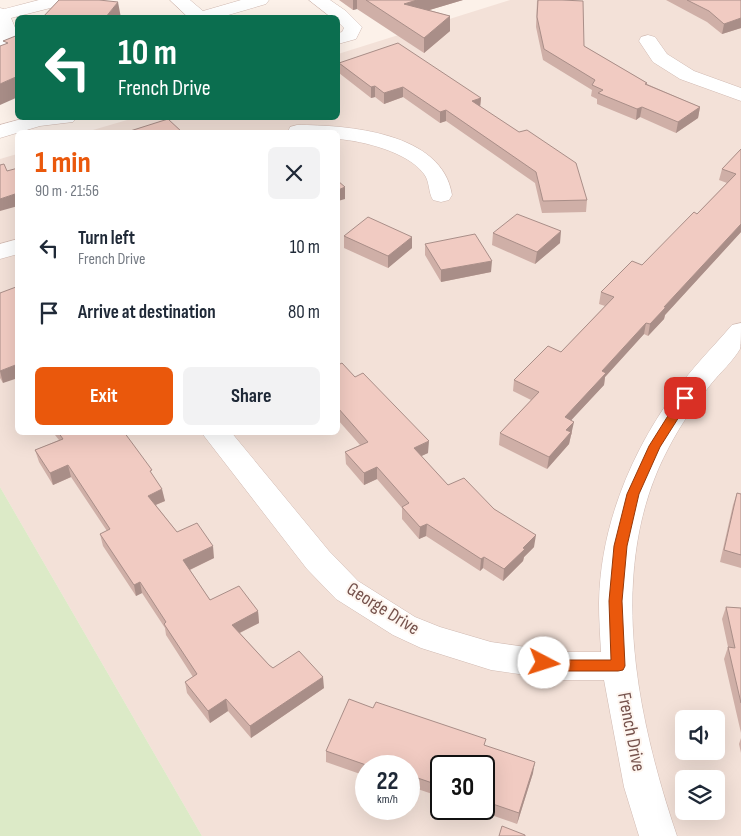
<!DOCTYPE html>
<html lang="en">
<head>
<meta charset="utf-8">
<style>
  body { margin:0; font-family:"Sofia Sans Condensed",sans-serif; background:#f2f2f3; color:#1f2937; height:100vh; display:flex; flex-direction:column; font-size:19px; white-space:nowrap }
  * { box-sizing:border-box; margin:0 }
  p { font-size:16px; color:#747a83 }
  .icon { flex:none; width:28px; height:28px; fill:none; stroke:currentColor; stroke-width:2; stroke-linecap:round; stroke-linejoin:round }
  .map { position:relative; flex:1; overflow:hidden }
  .panel { position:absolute; left:15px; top:130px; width:325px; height:305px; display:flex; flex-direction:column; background:#fff; border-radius:8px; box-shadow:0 5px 20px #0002 }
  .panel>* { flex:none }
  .hud { position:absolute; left:15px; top:15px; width:325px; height:105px; border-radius:8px; box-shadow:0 5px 20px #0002; background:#0b6e4f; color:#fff; overflow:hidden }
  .controls { position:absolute; left:675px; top:710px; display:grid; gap:10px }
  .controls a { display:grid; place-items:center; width:50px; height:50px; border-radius:8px; background:#fff; box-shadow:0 5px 20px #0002; font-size:25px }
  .speed { position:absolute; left:355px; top:755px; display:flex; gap:10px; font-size:25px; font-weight:700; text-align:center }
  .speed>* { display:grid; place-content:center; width:65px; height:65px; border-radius:50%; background:#fff; box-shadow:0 5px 20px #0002; line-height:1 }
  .speed small { font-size:12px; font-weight:400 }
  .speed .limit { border:2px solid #111; border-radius:8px; background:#fff; color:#111 }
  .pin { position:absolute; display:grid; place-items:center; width:42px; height:42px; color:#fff; margin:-21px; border-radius:10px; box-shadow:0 2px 8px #0006 }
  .me { position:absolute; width:55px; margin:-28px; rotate:95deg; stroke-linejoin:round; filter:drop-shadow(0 0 4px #0008) }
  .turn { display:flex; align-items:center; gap:18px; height:105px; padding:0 20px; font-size:22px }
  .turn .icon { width:65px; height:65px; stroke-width:2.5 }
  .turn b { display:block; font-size:35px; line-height:42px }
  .round { display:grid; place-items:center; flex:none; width:52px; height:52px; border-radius:8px; background:#f2f2f3 }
  .headline { display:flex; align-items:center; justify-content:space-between; height:85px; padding:0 20px }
  h1 { font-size:30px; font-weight:700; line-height:38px; color:#ea580c }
  .primary-button { display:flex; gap:10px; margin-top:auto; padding:10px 20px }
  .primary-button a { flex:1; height:58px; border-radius:8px; background:#ea580c; color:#fff; font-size:20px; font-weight:700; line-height:58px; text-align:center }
  .primary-button a+a { background:#f2f2f3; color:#1f2937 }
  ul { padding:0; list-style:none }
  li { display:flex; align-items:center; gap:15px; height:65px; padding:0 20px }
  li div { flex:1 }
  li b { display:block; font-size:19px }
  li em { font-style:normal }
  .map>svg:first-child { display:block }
  .residential { fill:#f3e1d8; fill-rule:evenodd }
  .green { fill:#dceac7 }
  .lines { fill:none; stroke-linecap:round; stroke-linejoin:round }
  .minor-casing { stroke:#d0b9b1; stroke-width:1 }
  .minor { fill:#fff; fill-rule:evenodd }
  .wall { fill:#cfafa7 }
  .shaded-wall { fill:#a98e88 }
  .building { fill:#f1cbc2; stroke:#a98e88 }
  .route { fill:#ea580c; stroke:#983908 }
  .labels { text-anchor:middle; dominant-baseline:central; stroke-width:4; stroke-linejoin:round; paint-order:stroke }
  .street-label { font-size:19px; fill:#76534d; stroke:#fef6f0 }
</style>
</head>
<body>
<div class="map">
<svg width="741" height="836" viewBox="0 0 741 836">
  <rect width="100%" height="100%" fill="#fcf1e9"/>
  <path class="residential" d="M510 0H741V836H202L0 487V159L17 154 18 432H338V132H86L134 118H338V54ZM684 719H716V751H684ZM366 766H409V809H366ZM441 766H484V809H441ZM684 779H716V811H684Z"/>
  <path class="green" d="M0 487 202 836H0Z"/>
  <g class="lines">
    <g class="minor-casing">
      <path id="minor" d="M39 0H69L66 4 11 18 16 30 15 43 7 52 0 54V8L4 9Z
        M170 0H190L203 11 241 0H269L266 4 218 18H189Z
        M309 0H330L346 11 362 27 356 39 338 44V33L342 32 344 28 338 22V18H332Z
        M648 35 655 37 667 54 694 71 741 88V101L680 79 653 62 639 41 641 37Z
        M25 118H76L73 122 40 126 0 138V125Z
        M297 125C347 125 443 132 452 195L449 200 441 202 433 200C428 192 430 182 424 174 408 152 363 141 338 139V132H288L290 127Z
        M18 239V254L0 259V244Z
        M741 323C741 330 741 343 740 349 733 361 720 373 711 384 695 404 681 424 669 447 605 566 636 715 677 836H639L624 787 604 680H562L491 670 421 648 393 635 336 599 307 569 201 432H231L329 551 358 581 415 617 440 627 491 642 562 652H601C600 635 599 619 599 603 600 527 631 452 675 392 692 368 713 347 732 325Z"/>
    </g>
    <use href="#minor" class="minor"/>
  </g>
  <path class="wall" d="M339 0H463L429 10 450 16V31L424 53 357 9 353 10Z
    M537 0 584 46 647 83V84L700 107 698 118 676 133 640 117 636 120 597 104V99L591 96 592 90 543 60 536 27Z
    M666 0H741V28L722 34 707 22Z
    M339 63 481 98 480 106 587 200 586 212 542 213 535 183 446 121 440 123 403 97 384 104 375 97 371 98 339 73Z
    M741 149V232L665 315 664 319 648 336 644 334 605 377 604 385 571 420 572 434 571 435 569 444 547 469 499 445 500 433 531 400 513 391 514 380 561 352 605 306 599 304 601 292 642 265 697 214 727 183 719 180 722 169Z
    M493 233 560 243 535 264 492 245Z
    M344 236 412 237V248L388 268 344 248Z
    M425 244 491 272 441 282 425 255Z
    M0 293 3 383 0 378Z
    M338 365 428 453 421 456 448 485 494 509 534 547 524 557 523 561 503 581 483 568 480 571 426 536 419 539 402 519V508L377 479 364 485 346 464 345 452 360 445 338 420Z
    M54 432H124L153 476 165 501 156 505 177 532 214 558 190 570 210 600 258 611 259 623 240 633 269 665 273 668 324 688 251 738 228 711 210 723 187 693 185 682 193 677 166 635 165 628 142 593 136 596 103 546 100 534 107 531 71 477 53 485 39 462 35 450 59 440 55 435Z
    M737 493 741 494V568L720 562 733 505Z
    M726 607 741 608V733L724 659 728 647 722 619Z
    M741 738V753L739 744Z
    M485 746 533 773 517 824 474 809H484V766H441V797L409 786V766H366V776L326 762V751Z"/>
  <path class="shaded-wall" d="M353 0H357V9L353 10Z
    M417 0H463L403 18 404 4Z
    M118 2 121 18H105Z
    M450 16V31L424 53V38Z
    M741 18V28L722 34 724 24Z
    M18 76V97L0 105V84Z
    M375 86V97L371 98V87Z
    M403 87V97L384 104V93Z
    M481 98 480 108 472 101Z
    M642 107 640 117 636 120 637 109Z
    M700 107 698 118 676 133 678 122Z
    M446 110V121L440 123V112Z
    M345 187V199L338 201V190Z
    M18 193V206L0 211V199Z
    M741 224V232L665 315 664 319 648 336 650 324 664 307Z
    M561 231 560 243 535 264 537 252Z
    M412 237V248L388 268V256Z
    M492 261 491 272 441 282V270Z
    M646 323 644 334 605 377 604 385 563 429 565 417 602 371Z
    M18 364V378L3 383 0 371Z
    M574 422 569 444 547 469 549 457 566 430Z
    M429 441 428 453 413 460 414 448Z
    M68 465 71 477 53 485 50 473Z
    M377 467V479L364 485V473Z
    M162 489 165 501 150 507 148 496Z
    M427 524 426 536 419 539 420 527Z
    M536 535 534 547 524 557 523 561 503 581 504 569 523 548Z
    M213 546 214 558 185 572 183 560Z
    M484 557 483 568 480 571 481 559Z
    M140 582 142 593 136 596 134 585Z
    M258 611 259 623 233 636 232 625Z
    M323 677 324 688 251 738 250 726Z
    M226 699 228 711 210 723 208 711Z
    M535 762 533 773 517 824 519 813Z"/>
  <path class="building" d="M59 0H99L118 2 105 18H42Z
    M366 0H417L404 4 450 16 424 38Z
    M538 0H562L583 1 584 46 647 83 645 84 700 107 678 122 642 107 637 109 598 93 603 90 592 85 595 80 544 49 537 17Z
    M687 0H741V18L724 24 709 11Z
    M18 35V76L0 84V46L8 43 3 41Z
    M398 43 481 98 472 101 519 132 527 130 576 163 587 200 543 201 536 172 446 110 440 112 403 87 384 93 375 86 371 87 339 63Z
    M168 119 182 132H127Z
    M741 149V224L664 307H666L650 324 646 323 602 371 606 373 565 417 574 422 566 430 571 432 549 457 500 433 539 392 514 380 548 346 561 352 614 297 601 292 632 261 642 265 694 212 697 214 736 174 722 169Z
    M4 164 7 171 18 168V193L0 199V165Z
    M338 181 345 187 338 190Z
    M517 214 561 231 537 252 493 233Z
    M368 217 412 237 388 256 344 236Z
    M475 234 492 261 441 270 425 244Z
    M16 287 18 289V364L0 371V293Z
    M342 363 355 377 363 373 429 441 414 448 448 485 464 478 494 509 536 535 523 548 525 549 504 569 484 557 481 559 427 524 420 527 402 507 409 503 377 467 364 473 345 452 368 442 338 408V365Z
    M58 432H124L152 470 150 471 162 489 148 496 177 532 197 523 213 546 183 560 210 600 239 586 258 611 232 625 269 665 273 668 299 651 323 677 250 726 226 699 208 711 185 682 197 674 164 624 166 622 140 582 134 585 100 534 110 529 68 465 50 473 35 450 63 439Z
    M737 493 741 494V555L724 550Z
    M726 607 741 608V703L728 647 735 648Z
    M349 699 373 708 376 702 486 739 484 745 535 762 519 813 484 801V766H441V786L409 775V766H369L326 751Z
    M502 826 525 835V836H499Z"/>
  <path class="route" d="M685 394 691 398 660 447 639 494 627 546 622 601 625 666 623 670 618 671H562L539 667 537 663 539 659 544 658 562 660H611L609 601 614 546 627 494 649 446 681 395Z"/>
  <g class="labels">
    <g class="street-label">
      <text transform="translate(383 609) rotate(32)">George Drive</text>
      <text transform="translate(631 732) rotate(79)">French Drive</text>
    </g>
  </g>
</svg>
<div class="controls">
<a><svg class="icon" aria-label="sound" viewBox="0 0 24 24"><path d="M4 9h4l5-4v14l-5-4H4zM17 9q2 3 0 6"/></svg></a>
<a><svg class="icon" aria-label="layers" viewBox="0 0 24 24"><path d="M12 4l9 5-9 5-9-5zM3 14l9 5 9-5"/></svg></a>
</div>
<div class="speed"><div>22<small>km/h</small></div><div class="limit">30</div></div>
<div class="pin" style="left:685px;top:398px;background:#d93025"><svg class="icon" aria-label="arrive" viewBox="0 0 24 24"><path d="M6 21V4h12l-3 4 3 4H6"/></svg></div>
<svg class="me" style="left:544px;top:663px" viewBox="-20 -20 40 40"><circle r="19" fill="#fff"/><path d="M0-13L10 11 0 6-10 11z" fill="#ea580c"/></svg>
<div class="hud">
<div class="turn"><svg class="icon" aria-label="left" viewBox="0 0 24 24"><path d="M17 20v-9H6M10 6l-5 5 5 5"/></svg><div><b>10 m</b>French Drive</div></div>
</div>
<section class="panel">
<div class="headline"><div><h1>1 min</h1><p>90 m · 21:56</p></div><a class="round"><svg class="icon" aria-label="close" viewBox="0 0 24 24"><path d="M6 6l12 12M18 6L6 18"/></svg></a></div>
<ul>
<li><svg class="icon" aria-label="left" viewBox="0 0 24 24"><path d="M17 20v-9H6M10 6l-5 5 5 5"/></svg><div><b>Turn left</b><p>French Drive</p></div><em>10 m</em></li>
<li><svg class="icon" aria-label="arrive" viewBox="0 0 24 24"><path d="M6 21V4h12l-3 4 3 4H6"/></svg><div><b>Arrive at destination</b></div><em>80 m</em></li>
</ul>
<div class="primary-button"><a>Exit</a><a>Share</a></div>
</section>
</div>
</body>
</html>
